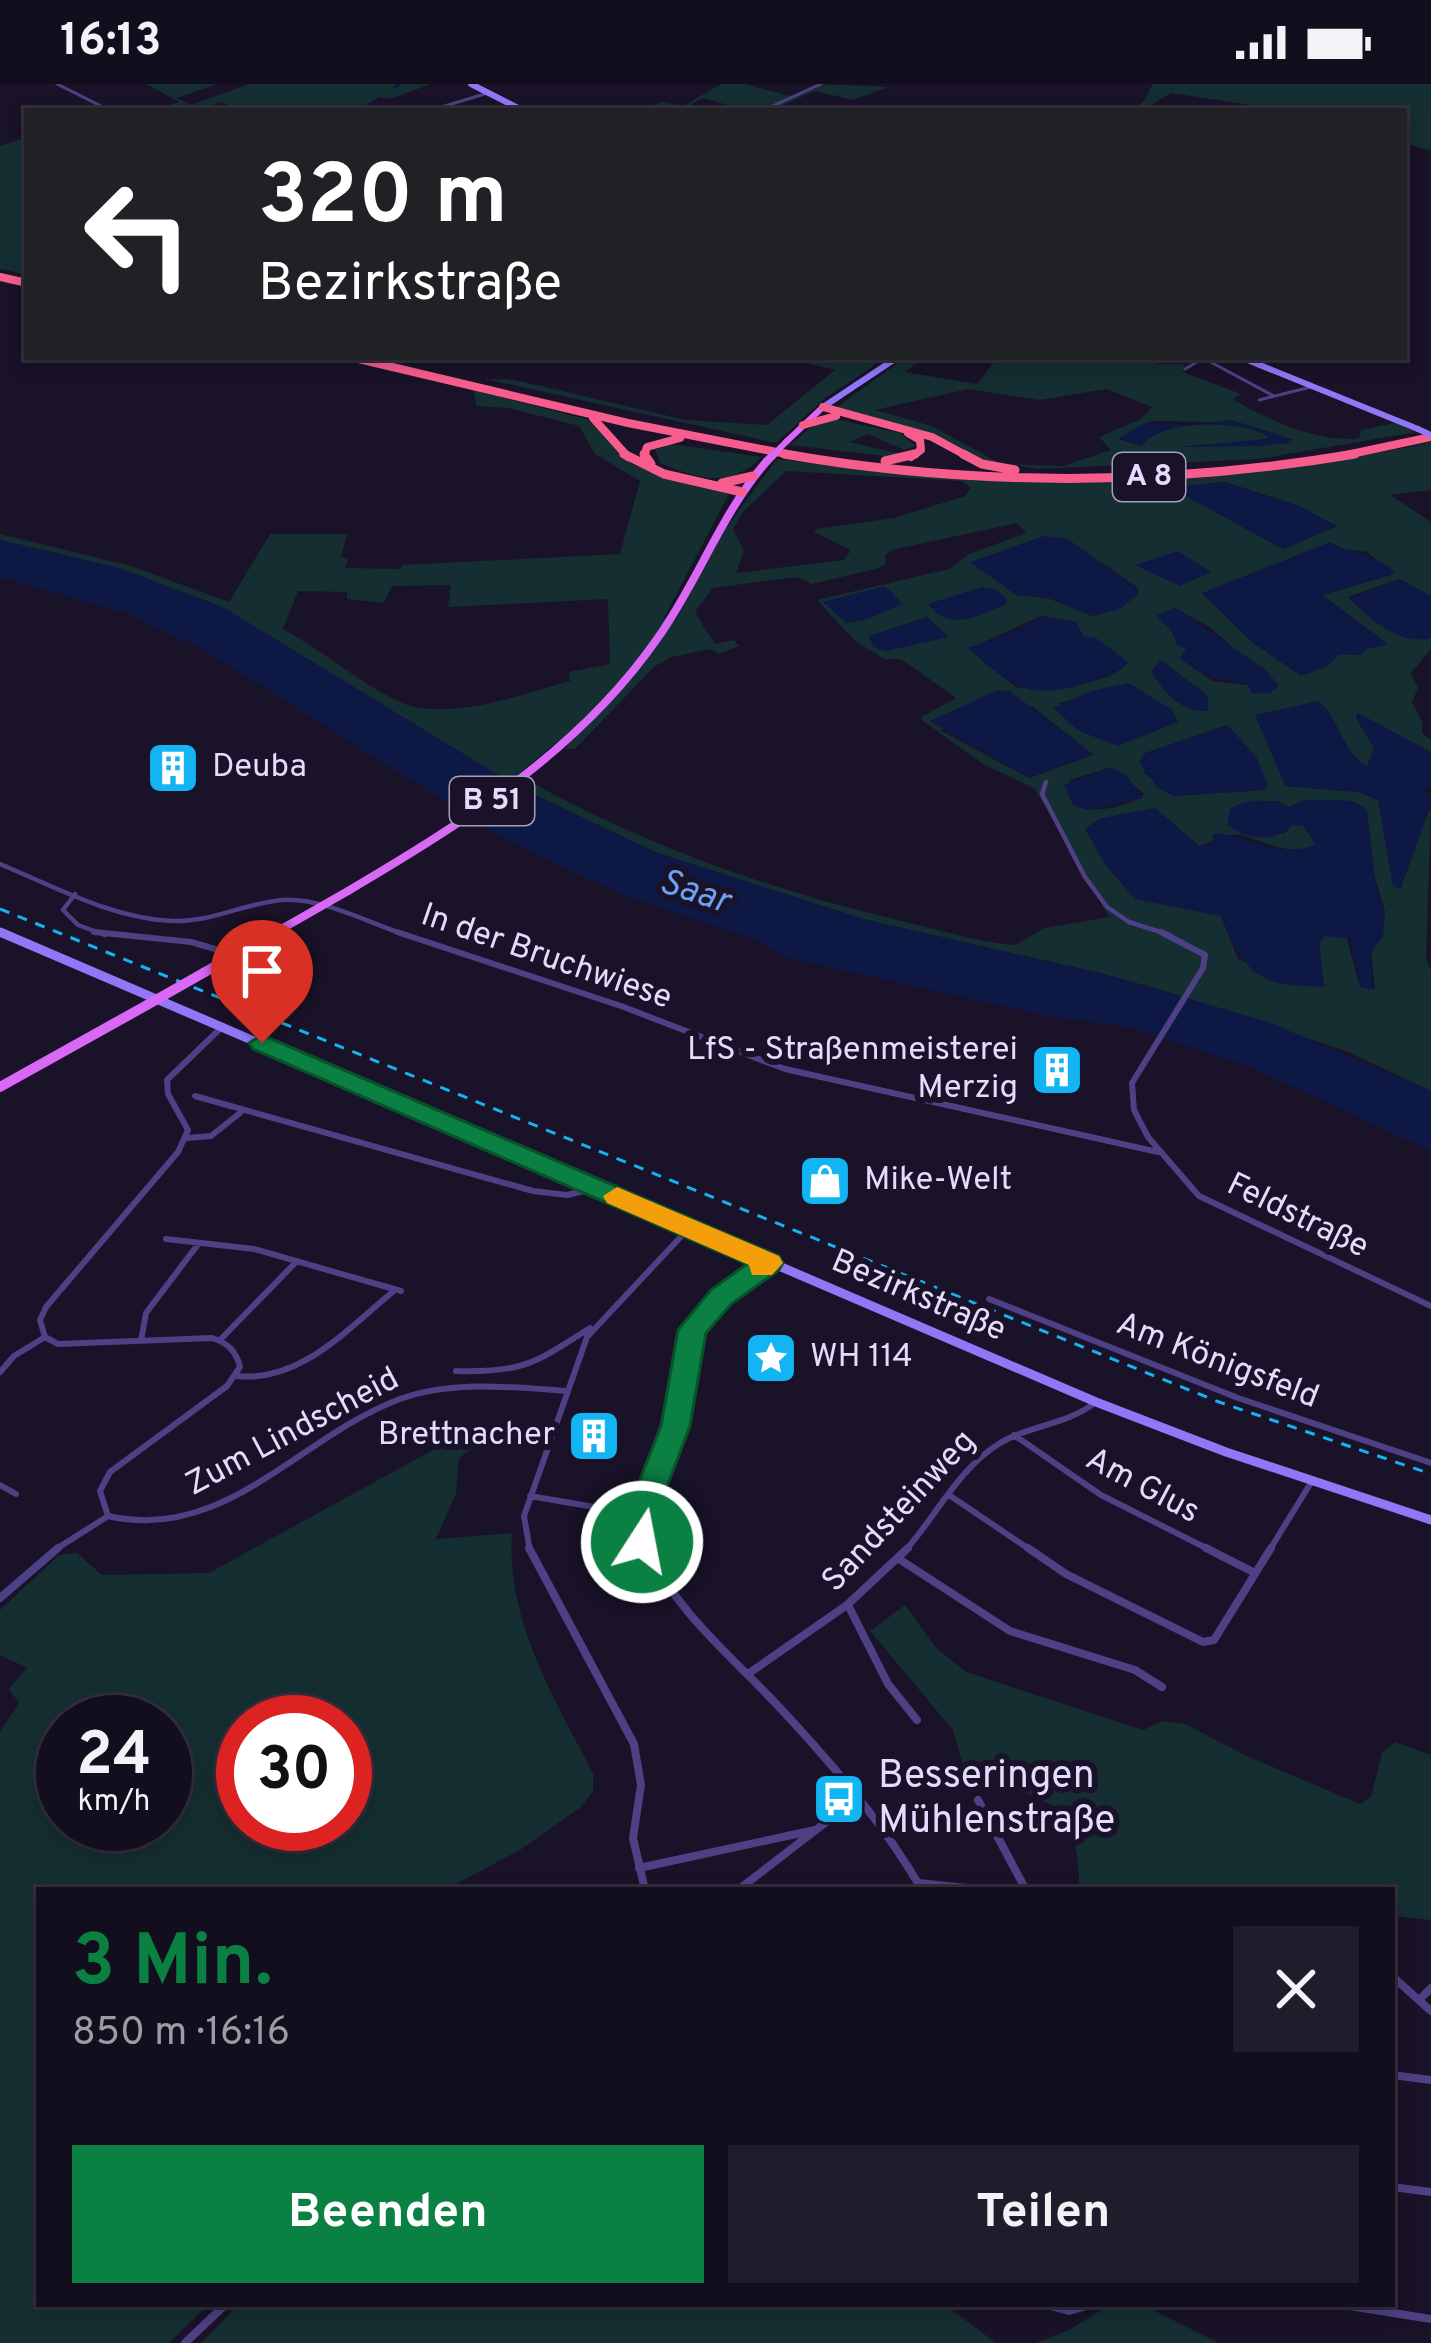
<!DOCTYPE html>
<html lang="de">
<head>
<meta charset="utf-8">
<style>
  body { margin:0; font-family:Overpass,sans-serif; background:#201c2b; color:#f1f3f6; height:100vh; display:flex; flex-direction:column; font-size:45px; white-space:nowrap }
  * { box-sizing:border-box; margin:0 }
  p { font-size:39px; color:#9d9ca4 }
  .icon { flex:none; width:66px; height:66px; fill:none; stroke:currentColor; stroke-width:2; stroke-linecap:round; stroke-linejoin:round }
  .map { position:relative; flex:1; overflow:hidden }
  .sheet { position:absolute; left:36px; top:1803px; width:1359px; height:420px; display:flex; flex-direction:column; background:#130e1e; border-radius:0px; box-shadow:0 6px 18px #0003,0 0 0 3px #322e3c }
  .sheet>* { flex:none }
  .guide { position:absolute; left:24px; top:24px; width:1383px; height:252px; border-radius:0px; box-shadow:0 6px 18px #0003,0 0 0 3px #322e3c; background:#202124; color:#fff; overflow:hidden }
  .speed { position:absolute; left:36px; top:1611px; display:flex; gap:24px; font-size:60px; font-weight:700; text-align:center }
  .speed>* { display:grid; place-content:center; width:156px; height:156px; border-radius:50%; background:#130e1e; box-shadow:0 6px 18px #0003,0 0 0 3px #322e3c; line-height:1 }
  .speed small { font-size:30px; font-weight:400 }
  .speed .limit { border:18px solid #d22; background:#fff; color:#111 }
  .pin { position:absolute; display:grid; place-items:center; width:102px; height:102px; color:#fff; margin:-123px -51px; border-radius:50% 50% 50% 0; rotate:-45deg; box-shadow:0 0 12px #0007 }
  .pin .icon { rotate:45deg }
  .me { position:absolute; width:132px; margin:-66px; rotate:11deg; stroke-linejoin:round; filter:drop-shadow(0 0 9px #0008) }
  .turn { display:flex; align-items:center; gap:42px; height:252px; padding:0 36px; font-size:54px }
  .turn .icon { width:156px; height:156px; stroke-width:2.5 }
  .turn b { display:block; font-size:84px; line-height:102px }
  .round { display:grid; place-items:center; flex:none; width:126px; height:126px; border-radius:0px; background:#201c2b }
  .headline { display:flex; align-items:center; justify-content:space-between; height:204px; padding:0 36px }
  h1 { font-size:72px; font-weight:700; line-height:90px; color:#0b8043 }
  .button { display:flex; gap:24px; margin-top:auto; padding:24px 36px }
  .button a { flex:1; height:138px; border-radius:0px; background:#0b8043; color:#fff; font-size:48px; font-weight:700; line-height:138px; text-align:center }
  .button a+a { background:#201c2b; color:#f1f3f6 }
  .status { display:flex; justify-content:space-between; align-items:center; height:84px; padding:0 60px; background:#130e1e; direction:ltr }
  .status svg { height:33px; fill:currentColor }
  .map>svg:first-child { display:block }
  .green { fill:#152e31; fill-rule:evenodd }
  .water { fill:#0e1844 }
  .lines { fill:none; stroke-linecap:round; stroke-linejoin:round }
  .stream { stroke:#0e1844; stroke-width:3 }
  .street-far3 { stroke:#4e4084; stroke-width:3 }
  .street-far2 { stroke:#4e4084; stroke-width:4.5 }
  .street-far1 { stroke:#4e4084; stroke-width:6 }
  .street { stroke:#4e4084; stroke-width:8 }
  .secondary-far2 { stroke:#9177f7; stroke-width:6 }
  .secondary-far1 { stroke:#9177f7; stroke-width:8 }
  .secondary { stroke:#9177f7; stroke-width:9 }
  .primary-far2 { stroke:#da68f6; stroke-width:6 }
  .primary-far1 { stroke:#da68f6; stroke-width:8 }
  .primary { stroke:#da68f6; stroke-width:10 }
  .highway-far1 { stroke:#f65d8c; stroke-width:8 }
  .highway { stroke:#f65d8c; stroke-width:9 }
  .rail { stroke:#12b4f1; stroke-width:3; stroke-dasharray:10 9; stroke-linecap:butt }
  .secondary-bridge { stroke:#9177f7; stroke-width:6 }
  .primary-bridge-far2 { stroke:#da68f6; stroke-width:6 }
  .primary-bridge-far1 { stroke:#da68f6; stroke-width:8 }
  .primary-bridge { stroke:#da68f6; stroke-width:10 }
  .route { fill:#0b8043; stroke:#07532c; stroke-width:3 }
  .slow { fill:#f59e0b }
  .labels { text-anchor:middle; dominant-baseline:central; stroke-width:12; stroke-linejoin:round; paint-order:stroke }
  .shield { fill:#191228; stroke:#a79fbd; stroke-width:3 }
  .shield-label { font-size:30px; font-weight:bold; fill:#e4dbfd }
  .poi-label { font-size:33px; fill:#e4dbfd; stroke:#191228; text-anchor:start }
  .street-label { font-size:33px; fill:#e4dbfd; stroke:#191228 }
  .water-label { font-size:36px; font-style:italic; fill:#6fa0f7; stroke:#191228 }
  .near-poi-label { font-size:39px; fill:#e4dbfd; stroke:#191228; text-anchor:start }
</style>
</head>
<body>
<div class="status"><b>16:13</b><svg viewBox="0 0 49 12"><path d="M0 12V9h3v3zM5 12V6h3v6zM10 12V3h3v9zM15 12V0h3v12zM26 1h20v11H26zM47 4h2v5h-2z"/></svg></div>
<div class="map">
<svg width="1431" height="2259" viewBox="0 0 1431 2259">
  <rect width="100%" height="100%" fill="#191228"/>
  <path class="green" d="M146 0H217L177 14 191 21 249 0H431L390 15 380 13 355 27H247L221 18 195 27H154L179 18Z
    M721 0H745L790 12 818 0 888 3 853 16 815 7 769 27H748L703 14 679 27H640L661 18 683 22Z
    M1153 0H1431V67L1404 59V27H1291L1171 9 1142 27H1130L1143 18Z
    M27 53V120L22 121 27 126V191L0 185V62Z
    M779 273 844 279 855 273H887L825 314 776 359 485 295 515 296 686 336 767 341 835 286Z
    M906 273H925L905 288 977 300 998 273H1140L1158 280H1185L1183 288 1241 310 1233 315C1264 335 1323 360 1359 354L1361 346 1395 339 1417 348 1259 375 1038 385 978 375 940 353 836 324ZM968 305 1039 316 1107 305 1152 323 1141 335 1099 353 1111 366 1063 382 1001 380 932 342 875 326ZM1151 337C1200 339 1252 333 1292 359L1214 363 1270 354C1247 334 1159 335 1141 362L1119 355Z
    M473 306 587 335 633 381 729 410 664 534 675 537 726 444 777 375C994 404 1216 407 1431 358V406L1390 411 1431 438V512L1399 495 1348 513 1426 556 1431 553V565L1411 589 1418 604 1412 618 1422 637V649L1431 656V668L1358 630 1356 634 1374 664 1368 683C1347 671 1334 638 1319 617L1256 631 1286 702 1359 708 1378 716 1401 804 1419 744 1431 724 1426 874 1431 887V1007L1346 967 1187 914 1195 893 1182 912 1104 890 867 836 732 796 655 768 518 703 527 696C644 761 768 805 897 836 936 845 976 858 1015 861L1044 844 1109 833 1035 705 983 680 923 637 921 633 956 614 901 575H884L855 557 817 516 949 485 969 470 1026 449 1017 439 892 466 885 471 886 480 879 484 812 500 797 493 713 504 696 526 697 532 715 560 734 556 739 562 718 570 711 565 671 573 654 583 575 665H565L569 660 558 657 509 698 223 524 119 484 0 456V450L131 482 229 518 270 450H347L341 472 348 476 345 484 401 485 403 481 620 470 640 397 595 370 579 342 508 324 477 322ZM786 387 961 397 971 404 965 412 894 434 816 445 814 448 851 466 844 476 736 489 744 467 733 445 743 428ZM1225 398 1299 422 1335 443 1283 465 1172 404ZM1067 455 1137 503 1138 509 1093 532 1048 514 1015 511ZM1343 465 1367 468 1394 490 1322 511 1388 560 1365 565 1361 571 1339 570 1334 574 1253 559 1203 510ZM451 501 448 523 608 515 610 580 569 588 570 597C525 609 443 641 395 616 356 596 322 566 283 545L298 507 347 508V515L384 519 392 502ZM1175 524 1209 543 1242 571 1248 601 1212 597 1180 573 1187 565 1177 561 1172 547ZM1041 532 1076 538 1083 552 1128 579C1100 606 1053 602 1017 604L969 565ZM1128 599 1172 626 1057 620ZM1033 623 1093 671 1029 694 940 646ZM1112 683 1144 710C1129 724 1090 730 1073 721L1070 696ZM1142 687 1264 706 1173 712ZM1305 716 1353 717 1385 828 1371 868 1375 905 1360 903 1346 852H1324L1319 859 1324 903 1299 901 1238 875 1221 832 1135 815 1099 735 1155 724 1199 762C1210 761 1217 752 1227 751 1254 746 1276 776 1316 761L1303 742 1292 741 1284 750 1236 721 1277 717 1289 723Z
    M830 334 900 349 916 362 904 366 868 350 849 358 902 370 891 373 790 361 819 336Z
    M671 360 762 373C730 404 700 396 660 379L655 366Z
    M503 1348 505 1359 470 1366 459 1374 456 1410 436 1455 512 1449C506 1536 554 1614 593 1689V1707L581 1723 520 1766 445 1806H39V2220H209L169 2259H0V1647L19 1619 9 1605 27 1584 0 1571V1526L59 1471 77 1469 102 1491 209 1489 451 1356ZM165 1638V1740H63V1638ZM243 1638H345V1740H243Z
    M905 1521 936 1564 966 1588 1143 1646 1163 1637 1185 1640 1247 1672 1360 1720 1371 1713 1382 1668 1395 1658 1431 1671V1836L1392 1832V1806H1079C1081 1719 1043 1707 968 1699L953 1646 870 1547Z
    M239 2220H944L996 2259H201Z
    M1111 2220H1141L1219 2259H1036L1069 2246Z"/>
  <path class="water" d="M1232 336 1294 356 1264 362 1176 363 1270 355C1248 334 1157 335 1142 362L1118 355 1144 339 1190 341Z
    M1225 398 1299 422 1337 442 1283 465 1169 403Z
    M1044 452 1067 455 1137 504 1139 509 1120 525 1093 532 1048 514 1016 511 970 478Z
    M0 456 119 484 223 523 518 703 655 768 867 836 1104 890 1268 938 1431 1007V1067L1248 982 1132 944 1043 931 787 874 749 853 621 810 508 757 204 566 129 530 0 493Z
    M1330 458C1353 471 1375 468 1395 489L1322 511 1388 560 1366 565 1361 571 1339 570 1328 582 1301 592 1253 559 1202 509Z
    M1178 467 1211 488 1180 502 1135 481Z
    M1400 495 1431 512V553C1400 564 1371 534 1349 515Z
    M885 502 903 520 868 535 846 539 823 518Z
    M982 503 995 505 1007 515 1005 521C977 532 950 549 928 520Z
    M1175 524 1266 586 1279 602 1270 609 1252 610 1248 601C1219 593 1203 595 1180 574L1186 565 1177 561 1172 547 1156 532Z
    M1041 532 1076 538 1083 552 1096 554 1128 578C1116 590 1102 594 1086 599 1027 617 1012 603 968 564L1026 543Z
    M927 533 949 553 886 567 873 563 869 552Z
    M1161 576 1208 612V627C1182 629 1164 609 1151 587Z
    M1128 599 1172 626 1178 638 1118 662 1079 647 1053 624 1092 607Z
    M1008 606 1093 670 1029 694 930 637 996 607Z
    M1319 617C1340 636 1343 669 1367 683L1374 664 1356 633 1358 629 1431 668V702L1423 705 1431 714C1431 727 1407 785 1401 804L1393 803 1378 716 1359 708 1285 702 1255 631Z
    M1227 641 1256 672 1268 701 1264 706 1173 712 1158 704 1139 678 1145 669Z
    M1112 683 1127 692 1143 714 1088 726 1073 721 1064 701Z
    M1305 716 1353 717 1367 726 1376 803 1385 828 1383 853 1371 868 1372 906 1360 903 1350 855 1324 852 1319 859 1324 902C1259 905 1244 888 1221 832L1135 815 1107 783 1085 745 1099 735 1155 724 1199 762 1213 760V750L1218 749C1250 755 1284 775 1316 760L1303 742 1293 741C1275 759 1245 757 1227 740L1230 725C1247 714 1271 714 1289 723Z"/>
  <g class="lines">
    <path class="stream" d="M395 3 400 0"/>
    <path class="street-far3" d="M57 0 111 27
      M428 27 488 9
      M762 27 821 0
      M1203 274 1274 312
      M1185 285 1202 275
      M1259 316 1311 303"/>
    <path class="street-far2" d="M1046 698 1042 710 1085 793 1107 823 1129 838 1170 851
      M0 780C55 803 113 835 174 837 212 838 245 819 282 816 321 813 369 839 406 851
      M75 810 63 826 78 841 105 851"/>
    <path class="street-far1" d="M94 848 191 858 232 870
      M397 848 621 922 785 985 1158 1068
      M1161 848 1205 871 1203 884 1132 999 1134 1026 1148 1053 1199 1112 1431 1222
      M195 1012 533 1107 567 1111 597 1104
      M187 1054 211 1052 240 1029
      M166 1155 254 1165 401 1207
      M989 1215 1238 1314 1431 1379
      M220 1256 297 1177
      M141 1257 146 1229 199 1159
      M456 1287C523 1289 535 1279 590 1244
      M0 1288 14 1272 45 1253
      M237 1292C301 1299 349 1243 395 1206
      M1014 1351 1101 1411 1212 1467
      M0 1401 16 1410
      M949 1411 1032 1467
      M530 1412 641 1431
      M108 1432 100 1407 110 1388 227 1302 240 1283C236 1267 228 1259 212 1254L58 1260 45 1253 40 1236 46 1223 178 1068 188 1046 168 1010 167 996 223 942
      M108 1432C225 1459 300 1352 400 1315 453 1296 512 1303 566 1307
      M53 1467 108 1432
      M530 1467 524 1432 587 1253 689 1144
      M649 1467 640 1449 641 1431 676 1341 692 1246 721 1213 769 1179
      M905 1467C936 1432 959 1384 1000 1359 1030 1341 1067 1341 1096 1318
      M1269 1467 1312 1397"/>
    <path class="street" d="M529 1464 634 1660 641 1701 633 1754 645 1806
      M647 1464C678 1531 732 1572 781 1625 833 1681 884 1740 922 1806
      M1028 1464 1066 1490 1203 1558 1214 1556 1271 1464
      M1206 1464 1255 1489
      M899 1475 1010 1547 1135 1586 1162 1603
      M0 1514 58 1464
      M848 1521 888 1600 917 1636
      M748 1590 847 1521 908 1464
      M978 1716 1026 1806
      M639 1784 815 1746
      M918 1799 986 1806
      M738 1806 856 1715
      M1392 1892 1431 1927
      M1420 1915 1431 1904
      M1392 1991 1431 1996
      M1392 2103 1431 2108
      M1043 2220 1069 2227 1094 2220
      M1337 2220 1431 2235
      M185 2259 226 2220"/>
    <path class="secondary-far2" d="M471 0 524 27
      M1240 273 1418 345
      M823 323 898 273"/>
    <path class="secondary-far1" d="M0 848 7 851"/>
    <path class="secondary" d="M0 848 1096 1318 1226 1368 1431 1436"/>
    <path class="primary-far2" d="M786 358 823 323"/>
    <path class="primary-far1" d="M348 807C463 739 579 667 657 555 698 498 720 431 767 377
      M270 851 285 843"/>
    <path class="primary" d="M205 888 276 848
      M0 1003 147 921"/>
    <path class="highway-far1" d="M0 193 27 199
      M350 273 628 339 802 373
      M823 323 932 353 969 373
      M593 334 628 373
      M803 341 836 332
      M908 349 920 356 921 366 911 373
      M644 373 647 363 680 354
      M1337 373 1431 353"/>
    <path class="highway" d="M624 370 664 390 742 408
      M644 370 651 380
      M784 370C974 403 1165 402 1355 370
      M963 370 982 380 1015 386
      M885 377 915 370
      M722 399 753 392"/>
    <path class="rail" d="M0 825 1219 1318 1431 1390"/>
    <path class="secondary-bridge" d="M1418 345 1431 351"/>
    <path class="primary-bridge-far2" d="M771 373 786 358"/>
    <path class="primary-bridge-far1" d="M767 377 774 370
      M285 843 348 807"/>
    <path class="primary-bridge" d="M147 921 205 888"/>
  </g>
  <path class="route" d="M262 951 779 1172 783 1179 779 1186 731 1220 706 1249 690 1342 656 1431 658 1458 653 1466H631L626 1431 661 1342 678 1246 711 1206 747 1180 253 965 249 959Z"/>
  <path class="slow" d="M617 1103 779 1172 783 1179 772 1191H752L749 1181 607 1119 603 1112Z"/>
  <defs>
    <g id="building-square" transform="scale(2.7)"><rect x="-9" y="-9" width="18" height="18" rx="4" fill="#12b4f1" stroke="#191228"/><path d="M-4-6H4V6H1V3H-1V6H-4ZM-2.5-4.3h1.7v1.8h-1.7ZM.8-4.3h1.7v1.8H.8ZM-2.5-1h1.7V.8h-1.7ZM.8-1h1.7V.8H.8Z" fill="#fff"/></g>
    <g id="shop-square" transform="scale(2.7)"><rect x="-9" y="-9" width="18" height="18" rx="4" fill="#12b4f1" stroke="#191228"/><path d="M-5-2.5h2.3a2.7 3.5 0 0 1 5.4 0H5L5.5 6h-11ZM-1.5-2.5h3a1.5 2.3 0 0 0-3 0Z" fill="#fff"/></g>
    <g id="sight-square" transform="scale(2.7)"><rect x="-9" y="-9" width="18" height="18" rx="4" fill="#12b4f1" stroke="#191228"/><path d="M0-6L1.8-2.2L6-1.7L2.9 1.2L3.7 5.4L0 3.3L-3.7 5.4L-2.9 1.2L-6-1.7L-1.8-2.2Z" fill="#fff"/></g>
    <g id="bus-square" transform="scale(2.7)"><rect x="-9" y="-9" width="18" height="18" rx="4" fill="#12b4f1" stroke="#191228"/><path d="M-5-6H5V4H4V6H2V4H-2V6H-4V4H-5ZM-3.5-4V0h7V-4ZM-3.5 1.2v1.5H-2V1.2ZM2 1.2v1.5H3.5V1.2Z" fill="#fff"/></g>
  </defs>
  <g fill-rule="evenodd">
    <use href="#building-square" x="173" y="684"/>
    <use href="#building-square" x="1057" y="986"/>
    <use href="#shop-square" x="825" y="1097"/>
    <use href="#sight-square" x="771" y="1274"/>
    <use href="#building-square" x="594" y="1352"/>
    <use href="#bus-square" x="839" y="1715"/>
  </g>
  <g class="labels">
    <g class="shield">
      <rect x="1113" y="369" width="72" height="48" rx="9"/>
      <rect x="450" y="693" width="84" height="48" rx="9"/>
    </g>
    <g class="shield-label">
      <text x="1149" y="393">A 8</text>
      <text x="492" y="717">B 51</text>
    </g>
    <g class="poi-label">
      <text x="212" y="684">Deuba</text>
      <text x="1018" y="967" text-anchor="end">LfS - Straßenmeisterei<tspan x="1018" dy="38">Merzig</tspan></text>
      <text x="864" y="1097">Mike-Welt</text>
      <text x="810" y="1274">WH 114</text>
      <text x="555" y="1352" text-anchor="end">Brettnacher</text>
    </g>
    <g class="street-label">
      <text transform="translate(546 874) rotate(19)">In der Bruchwiese</text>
      <text transform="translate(1297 1133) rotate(26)">Feldstraße</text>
      <text transform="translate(918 1213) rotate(23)">Bezirkstraße</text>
      <text transform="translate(1217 1278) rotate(21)">Am Königsfeld</text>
      <text transform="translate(293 1349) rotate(-28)">Zum Lindscheid</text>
      <text transform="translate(1142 1403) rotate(28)">Am Glus</text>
      <text transform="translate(900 1428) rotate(-47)">Sandsteinweg</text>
    </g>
    <g class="water-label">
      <text transform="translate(694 809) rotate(18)">Saar</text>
    </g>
    <g class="near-poi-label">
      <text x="878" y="1693">Besseringen<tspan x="878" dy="45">Mühlenstraße</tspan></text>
    </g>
  </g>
</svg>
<div class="speed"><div>24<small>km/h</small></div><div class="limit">30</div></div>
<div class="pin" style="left:262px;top:959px;background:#d93025"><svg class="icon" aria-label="arrive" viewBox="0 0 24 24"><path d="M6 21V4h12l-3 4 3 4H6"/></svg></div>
<svg class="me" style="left:642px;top:1458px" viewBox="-20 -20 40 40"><circle r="17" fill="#0b8043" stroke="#fff" stroke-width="3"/><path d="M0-11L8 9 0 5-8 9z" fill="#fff"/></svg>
<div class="guide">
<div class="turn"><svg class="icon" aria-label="left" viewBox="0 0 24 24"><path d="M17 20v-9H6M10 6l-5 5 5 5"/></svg><div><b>320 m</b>Bezirkstraße</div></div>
</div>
<section class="sheet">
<div class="headline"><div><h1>3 Min.</h1><p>850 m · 16:16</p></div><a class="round"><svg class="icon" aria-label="close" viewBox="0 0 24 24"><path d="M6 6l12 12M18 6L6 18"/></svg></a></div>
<div class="button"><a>Beenden</a><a>Teilen</a></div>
</section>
</div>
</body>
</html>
